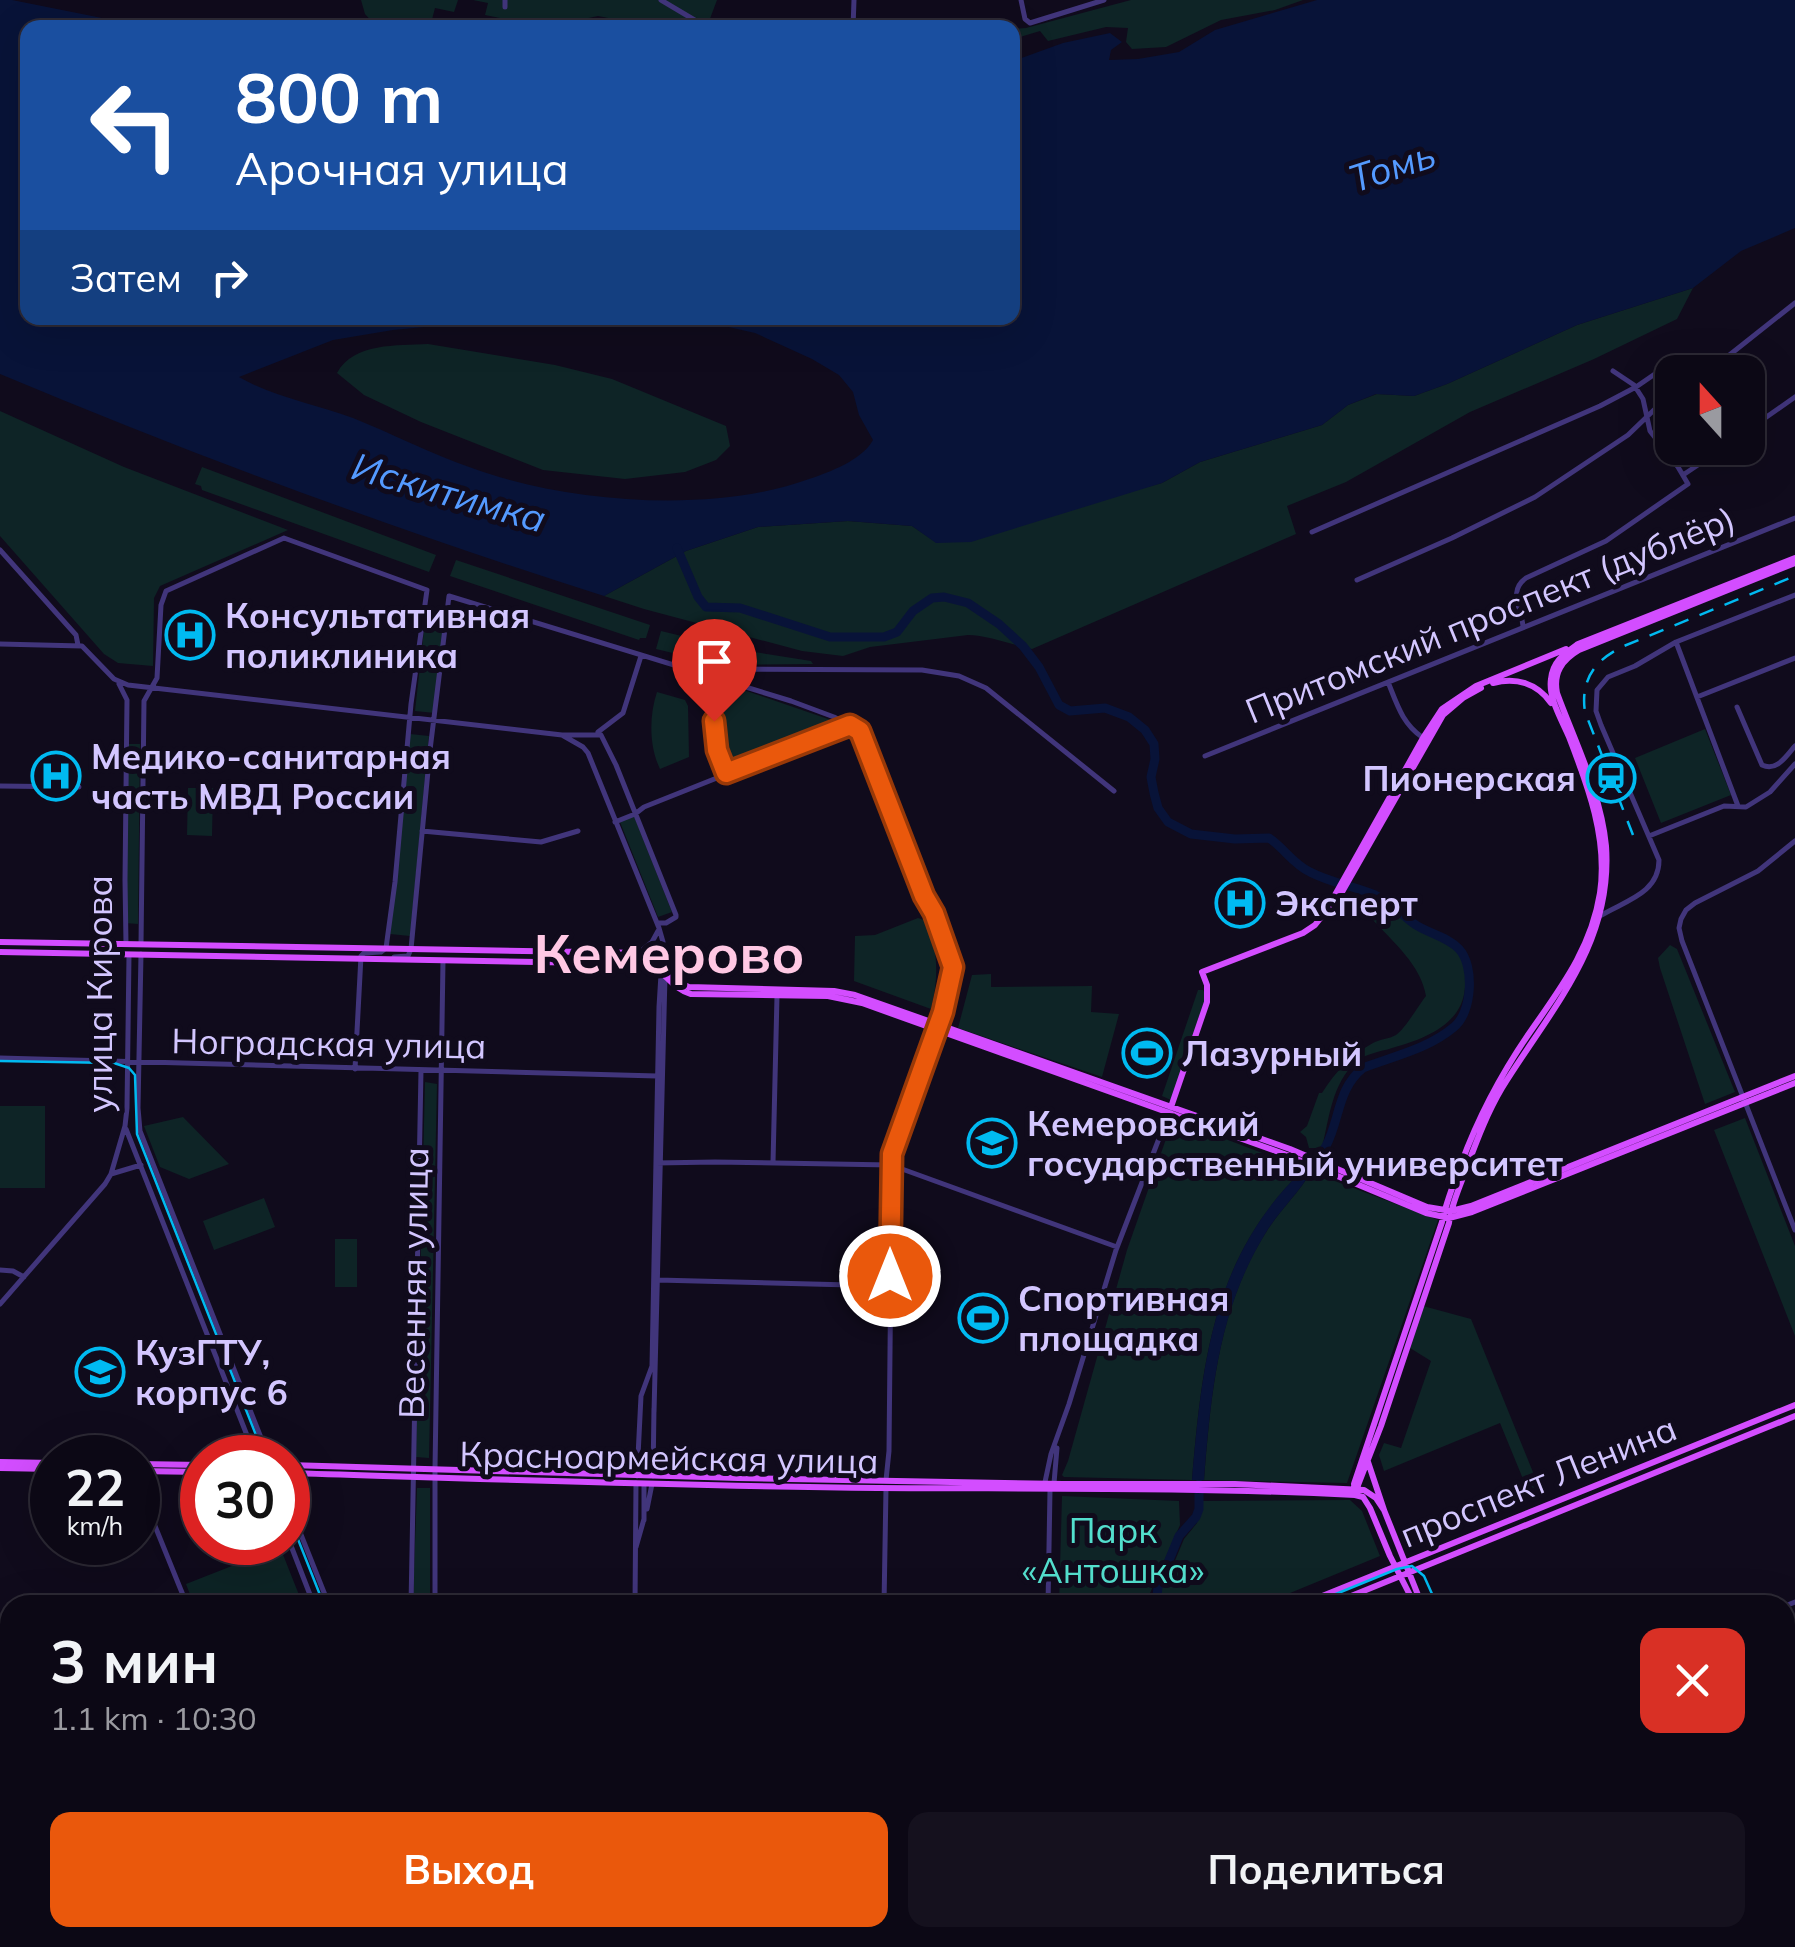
<!DOCTYPE html>
<html lang="ru">
<head>
<meta charset="utf-8">
<style>
  body { margin:0; font-family:Mulish,sans-serif; background:#15111e; color:#f1f3f6; height:100vh; display:flex; flex-direction:column; font-size:38px; white-space:nowrap }
  * { box-sizing:border-box; margin:0 }
  p { font-size:32px; color:#9a9aa0 }
  .icon { flex:none; width:55px; height:55px; fill:none; stroke:currentColor; stroke-width:2; stroke-linecap:round; stroke-linejoin:round }
  .map { position:relative; flex:1; overflow:hidden }
  .sheet { position:absolute; left:0px; top:1595px; width:1795px; height:352px; display:flex; flex-direction:column; background:#0c0815; border-radius:30px 30px 0 0; box-shadow:0 10px 40px #0002,0 0 0 2px #2c2934 }
  .sheet>* { flex:none }
  .guide { position:absolute; left:20px; top:20px; width:1000px; height:305px; border-radius:20px; box-shadow:0 10px 40px #0002,0 0 0 2px #2c2934; background:#1a4fa0; color:#fff; overflow:hidden }
  .needle { width:65px; rotate:339deg }
  .fabs { position:absolute; left:1655px; top:355px; display:grid; gap:20px }
  .fabs a { display:grid; place-items:center; width:110px; height:110px; border-radius:20px; background:#0c0815; box-shadow:0 10px 40px #0002,0 0 0 2px #2c2934; font-size:50px }
  .speed { position:absolute; left:30px; top:1435px; display:flex; gap:20px; font-size:50px; font-weight:700; text-align:center }
  .speed>* { display:grid; place-content:center; width:130px; height:130px; border-radius:50%; background:#0c0815; box-shadow:0 10px 40px #0002,0 0 0 2px #2c2934; line-height:1 }
  .speed small { font-size:25px; font-weight:400 }
  .speed .limit { border:15px solid #d22; background:#fff; color:#111 }
  .pin { position:absolute; display:grid; place-items:center; width:85px; height:85px; color:#fff; margin:-102px -42px; border-radius:50% 50% 50% 0; rotate:-45deg; box-shadow:0 0 10px #0007 }
  .pin .icon { rotate:45deg }
  .me { position:absolute; width:110px; margin:-55px; rotate:0deg; stroke-linejoin:round; filter:drop-shadow(0 0 8px #0008) }
  .turn { display:flex; align-items:center; gap:35px; height:210px; padding:0 50px; font-size:45px }
  .turn .icon { width:130px; height:130px; stroke-width:2.5 }
  .turn b { display:block; font-size:70px; line-height:85px }
  .then { display:flex; align-items:center; height:95px; padding:0 50px; background:#0003; gap:20px; font-size:38px }
  .round { display:grid; place-items:center; flex:none; width:105px; height:105px; border-radius:20px; background:#15111e }
  .head { display:flex; align-items:center; justify-content:space-between; height:170px; padding:0 50px }
  h1 { font-size:60px; font-weight:700; line-height:75px }
  .primary-button { display:flex; gap:20px; margin-top:auto; padding:20px 50px }
  .primary-button a { flex:1; height:115px; border-radius:20px; background:#ea580c; color:#fff; font-size:40px; font-weight:700; line-height:115px; text-align:center }
  .primary-button a+a { background:#15111e; color:#f1f3f6 }
  .map>svg:first-child { display:block }
  .green { fill:#0e2426 }
  .water { fill:#081338; fill-rule:evenodd }
  .lines { fill:none; stroke-linecap:round; stroke-linejoin:round }
  .river { stroke:#081338; stroke-width:9 }
  .minor { stroke:#41357b; stroke-width:5 }
  .major { stroke:#d34dff; stroke-width:6 }
  .tram { stroke:#00baf1; stroke-width:2.5 }
  .rail { stroke:#00baf1; stroke-width:2.5; stroke-dasharray:15 12; stroke-linecap:butt }
  .route-casing { stroke:#983908; stroke-width:25 }
  .route { stroke:#ea580c; stroke-width:18 }
  .labels { text-anchor:middle; dominant-baseline:central; stroke-width:10; stroke-linejoin:round; paint-order:stroke }
  .street-label { font-size:35px; fill:#d3c6ff; stroke:#100b1c }
  .poi-label { font-size:35px; font-weight:bold; fill:#d3c6ff; stroke:#100b1c; text-anchor:start }
  .park-label { font-size:35px; fill:#53decd; stroke:#100b1c }
  .water-label { font-size:38px; font-style:italic; fill:#549aff; stroke:#100b1c }
  .town-label { font-size:55px; font-weight:bold; fill:#ffc8e4; stroke:#100b1c }
</style>
</head>
<body>
<div class="map">
<svg width="1795" height="1947" viewBox="0 0 1795 1947">
  <rect width="100%" height="100%" fill="#100b1c"/>
  <path class="green" d="M361 0H458L454 12 435 8 430 27 378 28 365 14Z
    M473 0H717L708 24 649 26 598 16 546 27 485 15 488 3Z
    M1131 0H1303L1275 10 1221 20 1166 47 1132 49 1126 42 1128 28 1106 27 1048 41 1040 31 1020 37 1013 44V29L1026 28Z
    M1693 288 1677 319 1594 359 1470 412 1346 482 1287 506 1296 534 1032 649C1012 645 987 635 968 635L870 647 843 656 802 651 644 609 604 596 686 551 758 527 848 521 912 526 937 543 1162 483 1200 462 1322 425 1348 405 1377 394 1414 396 1447 384 1577 325Z
    M428 344 555 365 612 379 726 426 730 446 716 460 685 472 625 479 543 470 421 422 364 395 337 373C354 342 397 346 428 344Z
    M0 411 124 467 288 530 160 586 154 598 153 666 118 663 104 654 0 536Z
    M202 467 436 555 429 572 202 490 201 486 195 484Z
    M456 560 650 625 646 638H640L639 640 450 576Z
    M426 612 446 614 435 713 415 711Z
    M661 631 736 649 811 661 813 664 723 665 656 649Z
    M729 685 831 720 827 728 732 765C723 736 720 714 729 685Z
    M657 692 685 700 688 706 689 757 660 769C649 746 649 716 657 692Z
    M1705 729 1731 795 1661 823 1635 758Z
    M410 734 429 736 410 936 390 934Z
    M127 744H140L138 924 125 923Z
    M188 788H213L212 836 187 835Z
    M634 816 672 912 658 917 620 822Z
    M1378 901C1403 920 1424 935 1454 943 1464 958 1467 971 1465 988 1462 1025 1424 1039 1392 1048 1380 1052 1366 1053 1356 1062 1332 1083 1329 1119 1322 1148H1309L1306 1137 1300 1132 1307 1126 1319 1093H1322C1336 1071 1351 1055 1373 1043 1380 1039 1389 1039 1396 1035 1405 1029 1418 1006 1426 996 1421 965 1393 942 1373 920Z
    M918 918 927 921C938 951 939 977 931 1009L854 981 855 936 875 935Z
    M1670 945 1677 949 1735 1092 1705 1104 1660 968 1658 958Z
    M991 974V987L1092 986 1091 1012 1119 1014 1102 1077 958 1028 972 975Z
    M1198 990H1203L1206 996 1171 1100 1162 1096Z
    M425 1082 437 1084 429 1458 416 1457Z
    M0 1106H45V1188H0Z
    M183 1117 229 1164 189 1179 160 1167 144 1126Z
    M1745 1118 1795 1246V1336L1714 1130Z
    M1173 1119 1304 1169C1213 1256 1202 1362 1192 1480L1064 1477 1062 1475 1068 1461 1127 1250Z
    M1311 1172 1438 1220 1347 1483 1204 1480C1211 1394 1218 1309 1265 1234 1278 1212 1298 1194 1311 1172Z
    M264 1198 275 1227 214 1250 203 1221Z
    M335 1239H357V1287H335Z
    M1423 1306 1471 1319 1539 1487 1528 1491 1500 1423 1384 1471 1379 1455 1384 1443 1401 1448 1431 1361 1410 1348Z
    M417 1488H430V1600H413Z
    M1062 1496 1179 1501 1180 1525 1147 1600 1169 1575 1184 1539 1197 1523 1202 1501 1350 1500 1362 1511 1380 1556 1261 1605H1059Z
    M280 1547 303 1605H194L186 1584Z
    M553 1938H680L683 1947H557Z"/>
  <path class="water" d="M0 0H12L147 27 28 28V318H1012L1013 61 1063 43 1110 33 1122 42 1111 50 1109 60 1138 59 1179 52 1215 30 1317 0H1795V228L1741 251 1693 288 1577 325 1447 384 1414 396 1376 394 1348 405 1322 425 1200 462 1162 483 971 542 936 543 912 526 848 521 758 527 686 551 604 596C400 531 197 457 0 374ZM517 318 648 320 724 326 755 333 812 359 839 375 853 392 859 415 873 440C862 460 830 472 809 479 713 514 568 503 472 468 431 454 393 434 353 418 315 404 273 397 239 377L333 340 393 330Z
    M1304 1169 1311 1172C1298 1194 1278 1212 1265 1234 1218 1311 1211 1393 1204 1480H1192C1202 1363 1213 1255 1304 1169Z"/>
  <g class="lines">
    <path class="river" d="M677 548 698 597 706 607 740 608 830 637H884L897 632 913 611 932 598 944 597 968 603 999 624 1023 646 1039 667 1059 705 1070 711 1105 708 1129 717 1145 730 1154 744 1155 759 1151 777 1154 793 1158 808 1168 822 1191 834 1235 839 1269 838C1284 848 1293 864 1310 872 1331 883 1354 886 1375 895 1390 902 1400 913 1413 923 1426 933 1447 936 1459 949 1475 966 1472 1013 1454 1027 1428 1049 1394 1056 1363 1068 1337 1089 1340 1120 1326 1146 1320 1158 1310 1169 1301 1178
      M1156 1605 1158 1587 1179 1536 1196 1517 1199 1509V1484
      M1172 1947 1174 1938"/>
    <path class="minor" d="M661 0 708 28
      M1021 0 1025 19 1030 23 1104 0
      M505 7V0
      M853 28 854 0
      M991 28 998 25
      M1708 372 1795 303
      M1748 430 1795 397
      M1683 475 1723 448
      M1312 532 1600 406 1636 387 1681 356
      M0 550 76 635 78 645
      M1357 580 1452 538 1535 497 1628 435 1656 408 1672 400
      M1523 626C1521 607 1508 591 1526 578L1606 541 1688 484 1678 467 1650 431 1643 399 1634 385 1613 371
      M0 644 82 646 114 679 128 685 562 735H601L616 765 676 915V917L666 923H657
      M1388 682C1397 704 1402 723 1422 737
      M119 684 127 700 125 880 126 944
      M1697 697 1795 658
      M1737 707 1762 765C1777 772 1786 756 1795 746
      M598 732 623 713 641 656
      M562 735 583 747 588 753 659 928 663 942 659 1007 652 1366 641 1396 637 1476
      M1205 756 1795 518
      M725 773C712 742 708 703 723 671L733 669 922 670 959 676 986 688 1114 791
      M0 786 79 787
      M1738 806 1676 642 1795 595
      M615 822 635 814 644 807 850 725
      M422 831 541 842 578 831
      M1649 836 1724 806 1746 807 1770 792 1795 764
      M1795 841 1758 871 1695 903 1686 910 1681 919 1679 928 1682 941 1795 1230
      M1600 916C1624 901 1659 894 1659 860L1601 725 1596 711 1597 690 1608 677 1635 666 1676 642
      M141 944 144 701 157 678 161 605 166 591 284 538 427 590 411 704 395 882 386 948 381 952 364 953 361 956 355 1069
      M640 952 652 942 658 931
      M141 954 138 1108 140 1131 269 1458
      M394 957 408 956 411 949 430 750 449 596 791 701 834 717 860 731 923 896 934 913 951 954 953 967 943 1012 892 1154 889 1451 886 1480
      M0 1058 657 1076
      M126 1129 256 1458
      M656 1163 715 1162 891 1165 1117 1247
      M773 1163 777 996
      M111 1174 141 1165
      M0 1270 13 1271 24 1277
      M658 1280 890 1286
      M0 1304 105 1184 111 1174 125 1126 127 1108 129 955
      M654 1412 665 976
      M653 1476 654 1408
      M1045 1482 1051 1454 1069 1404 1116 1250 1170 1110
      M1054 1483 1057 1448
      M138 1484 187 1605
      M288 1502 329 1605
      M647 1509 652 1484
      M644 1520V1484
      M288 1538 314 1605
      M636 1547 644 1519
      M411 1605 421 1070
      M435 1605V1469L443 961
      M635 1605 636 1483
      M884 1605 886 1488
      M1048 1605 1050 1490
      M1785 1606 1795 1602
      M1785 1735 1795 1730
      M0 1775 10 1771
      M0 1828 10 1853
      M0 1845 10 1841
      M1785 1854 1795 1850
      M1791 1864 1795 1873
      M44 1938 48 1947
      M178 1938 181 1947
      M322 1938 326 1947
      M1378 1938 1382 1947
      M1754 1938 1758 1947
      M1555 1946 1576 1938
      M843 1947V1938"/>
    <path class="major" d="M1493 683C1516 677 1537 683 1551 703
      M1334 906 1443 715 1463 698 1481 688
      M0 942 646 953C664 960 671 981 689 987L834 991 855 995 1290 1149 1427 1207 1451 1211 1471 1206 1795 1076
      M0 952 650 964C666 973 673 989 691 994L828 996 862 1003 1287 1155 1426 1213 1449 1218 1472 1212 1795 1083
      M1171 1107 1207 1002V985L1202 972 1303 933 1315 925 1326 911 1423 738 1442 709 1476 686 1566 649
      M0 1462 52 1463
      M1368 1462 1384 1510 1422 1605
      M138 1464 202 1465
      M288 1465 738 1478 1063 1484H1235L1364 1490 1376 1498 1384 1510
      M0 1468 52 1469
      M138 1471 202 1472
      M288 1473C484 1479 681 1486 878 1488 1037 1489 1196 1487 1355 1495
      M1355 1493 1381 1426 1449 1223C1451 1206 1459 1189 1465 1172 1476 1143 1486 1115 1502 1088 1550 1010 1613 945 1606 846 1601 793 1575 742 1557 693 1553 673 1562 660 1579 650L1795 563
      M1300 1605 1795 1405
      M1329 1605 1795 1416
      M1415 1605 1390 1556 1370 1508 1363 1497 1355 1495 1354 1484 1442 1222C1446 1202 1454 1183 1461 1164 1478 1118 1500 1076 1528 1035 1559 990 1591 950 1600 893 1608 839 1588 786 1569 737 1562 720 1548 698 1551 679 1553 661 1564 654 1578 644L1795 558
      M1547 1938 1552 1947
      M1554 1938 1558 1947
      M447 1947 471 1938
      M482 1947 505 1938"/>
    <path class="tram" d="M0 1061 114 1063 129 1068 135 1075 137 1134 265 1458
      M288 1514 324 1605
      M1309 1605 1397 1569 1412 1566 1424 1576 1437 1605
      M1567 1938 1571 1947
      M451 1947 453 1938
      M468 1947 492 1938"/>
    <path class="rail" d="M1633 835 1585 712C1580 679 1596 659 1624 646L1795 576"/>
  </g>
  <g class="lines">
    <g class="route-casing">
      <path id="route" d="M714 721 717 750 726 773 850 725 860 731 924 896 934 913 953 967 943 1012 892 1154 890 1276"/>
    </g>
    <use href="#route" class="route"/>
  </g>
  <defs>
    <g id="hospital-ring" transform="scale(2.5)"><circle r="9.5" fill="#100b1c" stroke="#00baf1" stroke-width="1.5"/><path d="M-5-5h3v3.5h4V-5h3V5h-3V1.5h-4V5h-3Z" fill="#00baf1"/></g>
    <g id="station-ring" transform="scale(2.5)"><circle r="9.5" fill="#100b1c" stroke="#00baf1" stroke-width="1.5"/><path d="M-3-6H3Q5-6 5-4V2Q5 4 3 4L4.5 6H3L1.5 4h-3L-3 6H-4.5L-3 4Q-5 4-5 2V-4Q-5-6-3-6ZM-3.5-4v3h7v-3ZM-3.5 1v1.5H-2V1ZM2 1v1.5H3.5V1Z" fill="#00baf1"/></g>
    <g id="stadium-ring" transform="scale(2.5)"><circle r="9.5" fill="#100b1c" stroke="#00baf1" stroke-width="1.5"/><path d="M0-5a6.5 5 0 1 0 0 10a6.5 5 0 1 0 0-10ZM-3.5-1.8h7v3.6h-7Z" fill="#00baf1"/></g>
    <g id="university-ring" transform="scale(2.5)"><circle r="9.5" fill="#100b1c" stroke="#00baf1" stroke-width="1.5"/><path d="M0-5L7-2L0 1L-7-2ZM-4 1L0 2.5L4 1V4Q0 6-4 4Z" fill="#00baf1"/></g>
  </defs>
  <g fill-rule="evenodd">
    <use href="#hospital-ring" x="190" y="635"/>
    <use href="#hospital-ring" x="56" y="776"/>
    <use href="#station-ring" x="1611" y="778"/>
    <use href="#hospital-ring" x="1240" y="903"/>
    <use href="#stadium-ring" x="1147" y="1053"/>
    <use href="#university-ring" x="992" y="1143"/>
    <use href="#stadium-ring" x="983" y="1318"/>
    <use href="#university-ring" x="100" y="1372"/>
  </g>
  <g class="labels">
    <g class="street-label">
      <text transform="translate(1490 614) rotate(-22)">Притомский проспект (дублёр)</text>
      <text transform="translate(99 994) rotate(-90)">улица Кирова</text>
      <text transform="translate(329 1043) rotate(1)">Ноградская улица</text>
      <text transform="translate(413 1283) rotate(-89)">Весенняя улица</text>
      <text transform="translate(669 1457) rotate(1)">Красноармейская улица</text>
      <text transform="translate(1538 1481) rotate(-22)">проспект Ленина</text>
    </g>
    <g class="poi-label">
      <text x="225" y="615">Консультативная<tspan x="225" dy="40">поликлиника</tspan></text>
      <text x="91" y="756">Медико-санитарная<tspan x="91" dy="40">часть МВД России</tspan></text>
      <text x="1576" y="778" text-anchor="end">Пионерская</text>
      <text x="1275" y="903">Эксперт</text>
      <text x="1182" y="1053">Лазурный</text>
      <text x="1027" y="1123">Кемеровский<tspan x="1027" dy="40">государственный университет</tspan></text>
      <text x="1018" y="1298">Спортивная<tspan x="1018" dy="40">площадка</tspan></text>
      <text x="135" y="1352">КузГТУ,<tspan x="135" dy="40">корпус 6</tspan></text>
    </g>
    <g class="park-label">
      <text x="1113" y="1530">Парк<tspan x="1113" dy="40">«Антошка»</tspan></text>
    </g>
    <g class="water-label">
      <text transform="translate(1392 166) rotate(-18)">Томь</text>
      <text transform="translate(449 492) rotate(16)">Искитимка</text>
    </g>
    <g class="town-label">
      <text x="669" y="952">Кемерово</text>
    </g>
  </g>
</svg>
<div class="fabs">
<a><svg class="needle" viewBox="-14 -14 28 28"><path d="M0-13l5 13h-10z" fill="#e53935"/><path d="M0 13l5-13h-10z" fill="#9a9aa0"/></svg></a>
</div>
<div class="speed"><div>22<small>km/h</small></div><div class="limit">30</div></div>
<div class="pin" style="left:714px;top:721px;background:#d93025"><svg class="icon" aria-label="arrive" viewBox="0 0 24 24"><path d="M6 21V4h12l-3 4 3 4H6"/></svg></div>
<svg class="me" style="left:890px;top:1276px" viewBox="-20 -20 40 40"><circle r="17" fill="#ea580c" stroke="#fff" stroke-width="3"/><path d="M0-11L8 9 0 5-8 9z" fill="#fff"/></svg>
<div class="guide">
<div class="turn"><svg class="icon" aria-label="left" viewBox="0 0 24 24"><path d="M17 20v-9H6M10 6l-5 5 5 5"/></svg><div><b>800 m</b>Арочная улица</div></div>
<div class="then">Затем<svg class="icon" aria-label="right" viewBox="0 0 24 24"><path d="M7 20v-9h11M14 6l5 5-5 5"/></svg></div>
</div>
<section class="sheet">
<div class="head"><div><h1>3 мин</h1><p>1.1 km · 10:30</p></div><a class="round" style="background:#d93025;color:#fff"><svg class="icon" aria-label="close" viewBox="0 0 24 24"><path d="M6 6l12 12M18 6L6 18"/></svg></a></div>
<div class="primary-button"><a>Выход</a><a>Поделиться</a></div>
</section>
</div>
</body>
</html>
